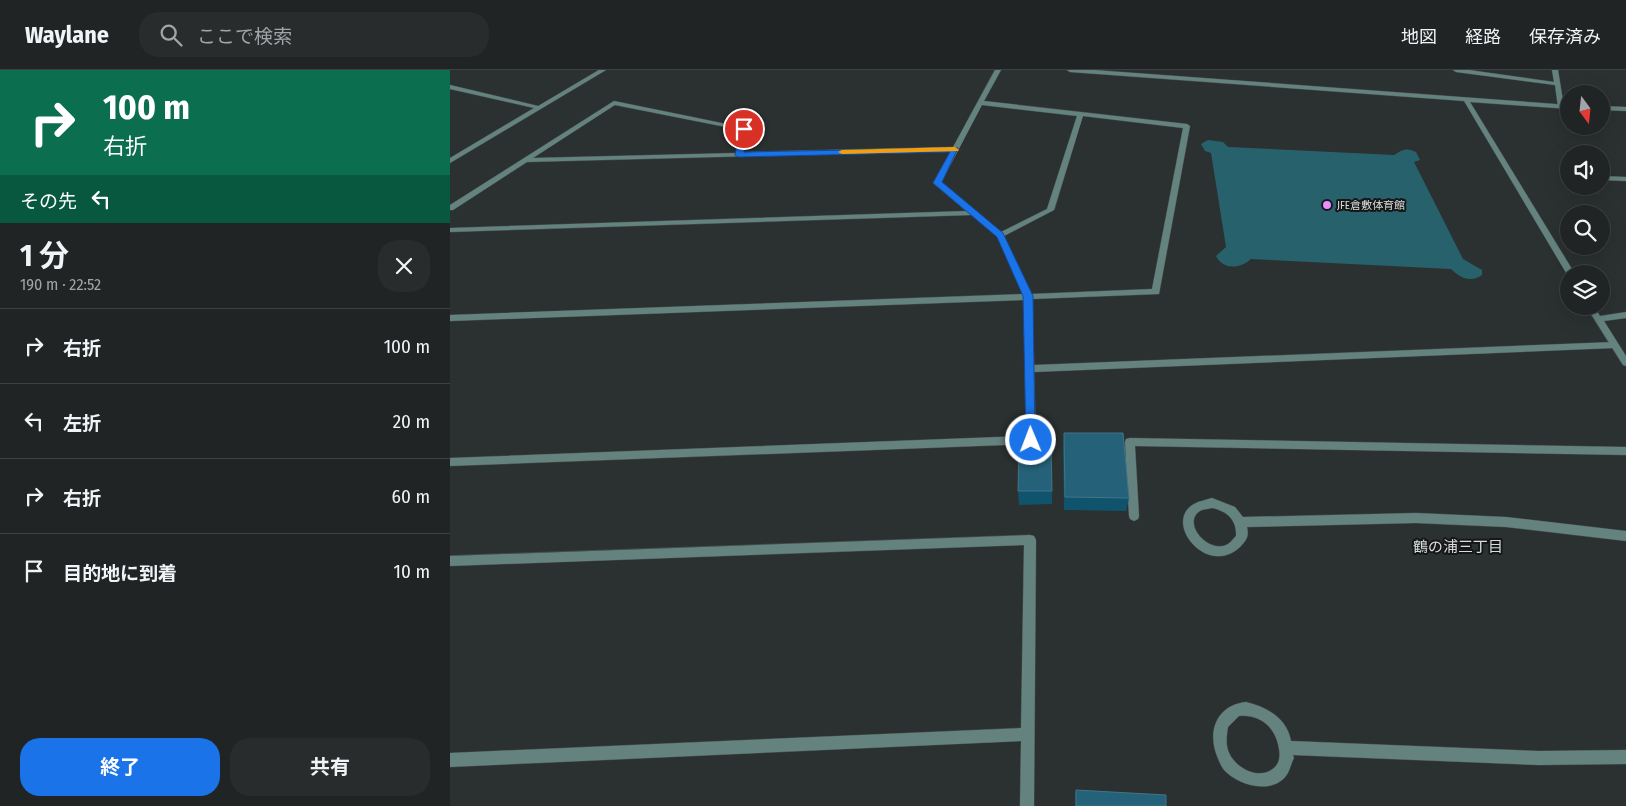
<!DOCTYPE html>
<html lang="ja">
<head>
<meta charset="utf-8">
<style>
  body { margin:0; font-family:"Fira Sans Condensed","Noto Sans JP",sans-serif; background:#282c2d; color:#f1f3f6; height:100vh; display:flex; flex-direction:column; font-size:19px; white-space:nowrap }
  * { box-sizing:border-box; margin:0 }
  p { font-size:16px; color:#a2a4a7 }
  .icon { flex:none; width:28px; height:28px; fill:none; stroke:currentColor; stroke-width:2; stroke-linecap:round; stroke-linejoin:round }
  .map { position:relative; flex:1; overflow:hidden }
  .drawer { display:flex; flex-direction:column; background:#202425; width:450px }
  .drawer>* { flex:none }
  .banner { background:#0b6e4f; color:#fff; overflow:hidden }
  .needle { width:32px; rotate:165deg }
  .fabs { position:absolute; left:1110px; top:15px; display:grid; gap:10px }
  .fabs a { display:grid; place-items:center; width:50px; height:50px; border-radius:50%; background:#202425; box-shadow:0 5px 20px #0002,0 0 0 1px #3d4142; font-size:25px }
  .pin { position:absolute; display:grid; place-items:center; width:42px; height:42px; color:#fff; margin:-21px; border:2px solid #fff; border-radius:50%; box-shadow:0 1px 5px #0007 }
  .me { position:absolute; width:55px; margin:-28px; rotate:359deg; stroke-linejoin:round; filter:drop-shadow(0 0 4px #0008) }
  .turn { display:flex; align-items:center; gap:18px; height:105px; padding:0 20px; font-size:22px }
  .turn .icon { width:65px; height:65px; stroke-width:2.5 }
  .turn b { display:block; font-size:35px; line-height:42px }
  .then { display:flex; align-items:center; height:48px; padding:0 20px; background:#0003; gap:10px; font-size:19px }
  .round { display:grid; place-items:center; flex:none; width:52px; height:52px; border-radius:20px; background:#282c2d }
  .summary { display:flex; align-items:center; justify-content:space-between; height:85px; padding:0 20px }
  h1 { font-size:30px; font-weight:700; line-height:38px }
  .button { display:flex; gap:10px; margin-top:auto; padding:10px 20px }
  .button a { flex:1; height:58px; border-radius:20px; background:#1a73e8; color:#fff; font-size:20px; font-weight:700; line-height:58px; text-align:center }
  .button a+a { background:#282c2d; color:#f1f3f6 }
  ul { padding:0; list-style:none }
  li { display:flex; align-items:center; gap:15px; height:75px; padding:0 20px; border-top:1px solid #3d4142 }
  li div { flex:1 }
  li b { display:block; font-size:19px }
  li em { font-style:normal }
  header { display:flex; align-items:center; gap:30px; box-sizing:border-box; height:70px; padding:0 25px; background:#202425; border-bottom:1px solid #3d4142 }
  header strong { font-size:24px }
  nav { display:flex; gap:28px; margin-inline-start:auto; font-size:18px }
  .search { width:350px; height:45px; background:#282c2d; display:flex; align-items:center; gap:12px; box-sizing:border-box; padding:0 18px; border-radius:20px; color:#a2a4a7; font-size:19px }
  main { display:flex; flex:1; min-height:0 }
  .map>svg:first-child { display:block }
  .green { fill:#27626c }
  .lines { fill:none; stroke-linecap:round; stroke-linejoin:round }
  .minor-casing { stroke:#474c4d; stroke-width:1 }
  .tertiary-casing { stroke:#474c4d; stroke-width:1 }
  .minor { fill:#64837f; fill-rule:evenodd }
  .tertiary { fill:#64837f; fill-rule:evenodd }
  .wall { fill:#0f536c }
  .building { fill:#256279; stroke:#417588 }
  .route { fill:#1a73e8; stroke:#114b97 }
  .slow { fill:#f59e0b }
  .poi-dot { fill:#ea8dfd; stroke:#161818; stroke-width:2 }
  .labels { text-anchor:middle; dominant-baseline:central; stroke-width:4; stroke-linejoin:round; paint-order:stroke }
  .far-poi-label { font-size:11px; fill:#d9dcdd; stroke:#161818; text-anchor:start }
  .neighbourhood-label { font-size:15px; fill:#d9dcdd; stroke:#161818 }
</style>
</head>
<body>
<header>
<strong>Waylane</strong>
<div class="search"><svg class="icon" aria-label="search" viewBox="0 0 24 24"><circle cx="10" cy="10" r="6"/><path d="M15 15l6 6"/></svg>ここで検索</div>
<nav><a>地図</a><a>経路</a><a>保存済み</a></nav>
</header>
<main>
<section class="drawer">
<div class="banner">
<div class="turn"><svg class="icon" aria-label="right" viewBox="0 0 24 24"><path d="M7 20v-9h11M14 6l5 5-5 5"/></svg><div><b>100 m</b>右折</div></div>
<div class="then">その先<svg class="icon" aria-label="left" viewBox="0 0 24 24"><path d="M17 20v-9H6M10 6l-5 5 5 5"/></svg></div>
</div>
<div class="summary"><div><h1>1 分</h1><p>190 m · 22:52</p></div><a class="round"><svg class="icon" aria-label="close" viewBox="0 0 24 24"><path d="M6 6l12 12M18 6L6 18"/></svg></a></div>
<ul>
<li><svg class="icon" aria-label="right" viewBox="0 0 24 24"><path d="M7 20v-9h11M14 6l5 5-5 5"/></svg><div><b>右折</b></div><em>100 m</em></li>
<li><svg class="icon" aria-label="left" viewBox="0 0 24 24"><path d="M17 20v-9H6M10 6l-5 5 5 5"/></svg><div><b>左折</b></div><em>20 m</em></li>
<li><svg class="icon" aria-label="right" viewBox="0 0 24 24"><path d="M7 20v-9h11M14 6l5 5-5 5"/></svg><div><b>右折</b></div><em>60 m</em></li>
<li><svg class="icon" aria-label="arrive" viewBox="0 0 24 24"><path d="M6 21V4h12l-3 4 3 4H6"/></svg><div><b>目的地に到着</b></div><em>10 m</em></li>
</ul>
<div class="button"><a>終了</a><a>共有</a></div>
</section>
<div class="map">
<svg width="1176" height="736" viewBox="0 0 1176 736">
  <rect width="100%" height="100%" fill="#2b3031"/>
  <path class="green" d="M758 70 773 72 778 77 944 85C952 80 956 77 966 82L970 90 964 92 1013 189 1032 200V205C1021 213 1010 208 1001 199L801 189C790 199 773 200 766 186L776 177 761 83 755 81 751 74Z"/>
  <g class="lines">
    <g class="minor-casing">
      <path id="minor" d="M149 0H156L0 93V88L84 38 0 19V15L88 36Z
        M545 0H551L534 31 737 54 740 56 709 224 582 229 584 295 1164 272 1168 275 1164 278 584 302 586 370 585 373 581 374 0 396V388L576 366 574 230 0 251V245L573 224 547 166 522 145 0 162V158L516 141 483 113 501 81 77 92 3 140H0V135L164 31 296 58 293 82 503 77ZM165 35 291 60 286 83 83 88ZM532 35 627 46 597 139 551 162 491 113ZM633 46 733 58 702 219 581 224 554 166 604 140Z
        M1003 0H1019L1104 12 1102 0H1108L1114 37 1111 39 1108 37 1105 15 1006 2Z
        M1119 105V109L1111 107 1113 106Z
        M1151 106 1176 107V111L1151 110Z
        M680 368 1176 377V385L685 376 689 446 688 449 684 451 680 449 679 446 675 372 676 369Z
        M762 428 785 437 793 447 966 443 1056 447 1176 461V471L1056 457 966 453 797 457C799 466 797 470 790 477 757 508 712 452 744 434 749 431 756 430 762 428ZM762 438C777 441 787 450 786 466 784 468 781 472 778 474 759 485 731 453 750 441 753 439 759 439 762 438Z
        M580 465 584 466 586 470 584 736H570L571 671 0 697V683L571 658 574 475 0 496V486Z
        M796 632C817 637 837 648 841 671L1089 681 1176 680V694L1089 695 843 685 844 688C841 693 840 701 836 706 821 725 788 715 774 700 771 696 769 691 767 686 757 661 767 635 796 632ZM789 646C811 644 826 658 829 679 830 685 830 692 825 697 809 713 780 696 777 676 776 670 777 663 778 657Z"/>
    </g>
    <g class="tertiary-casing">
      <path id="tertiary" d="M617 0H644L1119 35V39L1020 32 1125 204H1119L1118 206 1014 31 620 2Z
        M1151 36 1176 37V41L1151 40Z
        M1136 236H1144L1150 246 1176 242V248L1154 251 1176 286V296L1173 295Z"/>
    </g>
    <use href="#minor" class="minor"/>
    <use href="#tertiary" class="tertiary"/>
  </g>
  <path class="wall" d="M614 363 679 428 676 441 614 440 613 377Z
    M568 421H602V434L569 435Z
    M626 720 716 736H625V724Z"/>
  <path class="building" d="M614 363H673L679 428 615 427Z
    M601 372 602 421H568L569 373Z
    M626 720 716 725V736H626Z"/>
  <path class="route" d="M294 57 297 59 294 82 508 78 492 112 553 163 583 226 585 373 581 375 576 370 573 226 547 167 483 113 500 82 289 87 285 85 290 59Z"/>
  <path class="slow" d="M505 77 509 80 508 81 392 84 388 82 392 80Z"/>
  <circle class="poi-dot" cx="877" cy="135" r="5"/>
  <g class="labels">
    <g class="far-poi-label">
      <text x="887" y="135">JFE倉敷体育館</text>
    </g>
    <g class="neighbourhood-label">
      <text x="1008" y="477">鶴の浦三丁目</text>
    </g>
  </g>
</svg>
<div class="fabs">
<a><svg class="needle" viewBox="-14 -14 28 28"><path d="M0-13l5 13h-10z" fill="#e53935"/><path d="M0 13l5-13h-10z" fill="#a2a4a7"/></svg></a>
<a><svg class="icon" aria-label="sound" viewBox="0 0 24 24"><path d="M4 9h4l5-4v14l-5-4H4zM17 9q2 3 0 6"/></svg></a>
<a><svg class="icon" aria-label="search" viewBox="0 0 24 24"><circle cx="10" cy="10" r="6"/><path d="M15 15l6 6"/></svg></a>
<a><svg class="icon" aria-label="layers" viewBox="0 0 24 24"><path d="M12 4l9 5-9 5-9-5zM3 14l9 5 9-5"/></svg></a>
</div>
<div class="pin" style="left:294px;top:59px;background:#d93025"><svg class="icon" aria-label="arrive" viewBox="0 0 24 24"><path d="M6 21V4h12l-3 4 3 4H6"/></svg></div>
<svg class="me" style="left:581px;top:370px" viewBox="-20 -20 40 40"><circle r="17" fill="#1a73e8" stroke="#fff" stroke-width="3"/><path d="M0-11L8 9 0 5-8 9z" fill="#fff"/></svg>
</div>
</main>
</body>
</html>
